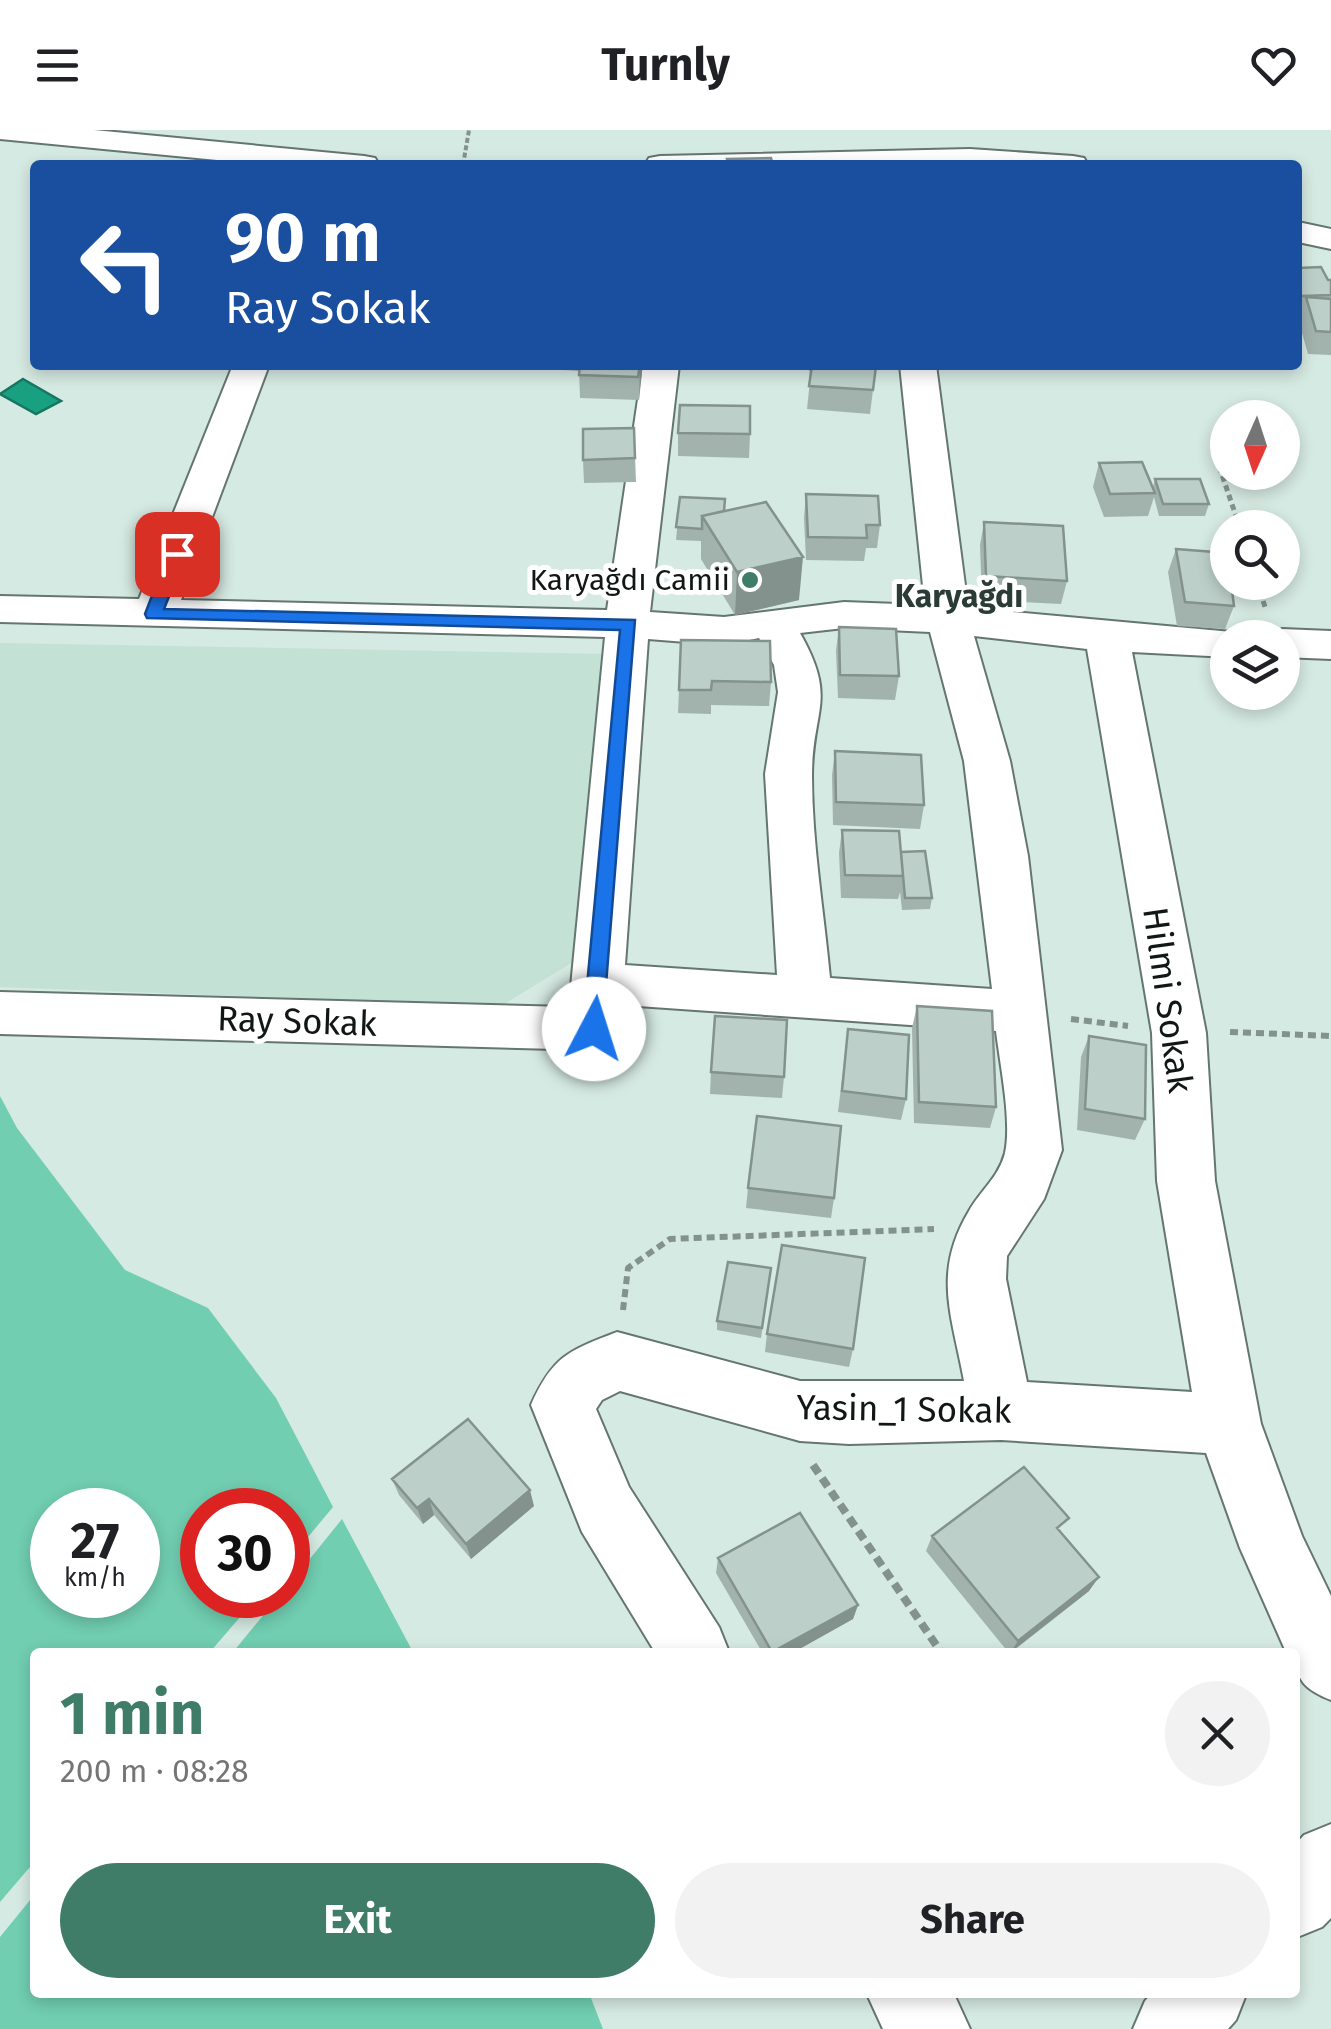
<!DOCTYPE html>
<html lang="en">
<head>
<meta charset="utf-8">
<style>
  body { margin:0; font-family:"Fira Sans",sans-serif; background:#f2f2f2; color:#202124; height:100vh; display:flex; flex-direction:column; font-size:38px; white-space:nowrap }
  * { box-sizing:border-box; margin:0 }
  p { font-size:32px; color:#757577 }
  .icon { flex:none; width:55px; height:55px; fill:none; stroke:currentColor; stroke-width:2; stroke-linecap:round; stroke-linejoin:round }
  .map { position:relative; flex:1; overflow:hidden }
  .side { position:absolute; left:30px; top:1518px; width:1270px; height:350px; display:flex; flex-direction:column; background:#fff; border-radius:10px; box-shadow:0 5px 15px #0003 }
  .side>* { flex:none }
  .banner { position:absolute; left:30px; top:30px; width:1272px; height:210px; border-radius:10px; box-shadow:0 5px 15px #0003; background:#1a4fa0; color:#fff; overflow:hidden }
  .needle { width:65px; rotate:183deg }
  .buttons { position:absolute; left:1210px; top:270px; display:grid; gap:20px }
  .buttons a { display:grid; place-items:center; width:90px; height:90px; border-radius:50%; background:#fff; box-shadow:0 5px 15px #0003; font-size:50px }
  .speed { position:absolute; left:30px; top:1358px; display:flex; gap:20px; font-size:50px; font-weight:700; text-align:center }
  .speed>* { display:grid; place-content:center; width:130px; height:130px; border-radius:50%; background:#fff; box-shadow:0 5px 15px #0003; line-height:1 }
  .speed small { font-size:25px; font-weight:400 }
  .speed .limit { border:15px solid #d22; background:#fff; color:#111 }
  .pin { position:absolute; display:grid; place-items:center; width:85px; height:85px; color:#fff; margin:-42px; border-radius:20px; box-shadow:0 5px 15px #0006 }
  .me { position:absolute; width:110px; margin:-55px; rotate:5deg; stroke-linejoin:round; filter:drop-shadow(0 0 8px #0008) }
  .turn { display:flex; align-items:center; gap:35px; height:210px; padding:0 30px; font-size:45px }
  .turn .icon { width:130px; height:130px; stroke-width:2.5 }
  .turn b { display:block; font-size:70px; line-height:85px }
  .round { display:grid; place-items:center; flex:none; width:105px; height:105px; border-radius:52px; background:#f2f2f2 }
  .summary { display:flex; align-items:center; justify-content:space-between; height:170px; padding:0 30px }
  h1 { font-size:60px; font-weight:700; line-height:75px; color:#3f7d69 }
  .action { display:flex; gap:20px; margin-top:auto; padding:20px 30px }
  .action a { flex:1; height:115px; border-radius:60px; background:#3f7d69; color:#fff; font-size:40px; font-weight:700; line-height:115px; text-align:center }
  .action a+a { background:#f2f2f2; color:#202124 }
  header { display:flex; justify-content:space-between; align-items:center; height:130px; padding:0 30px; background:#fff; font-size:45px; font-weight:700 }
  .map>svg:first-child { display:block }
  .built { fill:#c4e1d6 }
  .green { fill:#71ceb0; fill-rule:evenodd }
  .water { fill:#18a080; stroke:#167760; stroke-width:2.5 }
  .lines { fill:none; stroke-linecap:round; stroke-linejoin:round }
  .minor-casing { stroke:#64766f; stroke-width:4 }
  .path-far3 { stroke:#83928d; stroke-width:4; stroke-dasharray:5 2.5; stroke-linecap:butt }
  .path-far2 { stroke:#83928d; stroke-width:5; stroke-dasharray:6 4; stroke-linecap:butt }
  .path-far1 { stroke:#83928d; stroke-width:6; stroke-dasharray:8 5; stroke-linecap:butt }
  .path { stroke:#83928d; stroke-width:8; stroke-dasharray:10 6; stroke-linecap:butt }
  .minor { fill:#fff; fill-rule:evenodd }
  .wall { fill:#a2b3ad }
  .shaded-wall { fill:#84928d }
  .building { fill:#bcd0c9; stroke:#84928d; stroke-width:2.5 }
  .route { fill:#1a73e8; stroke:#114b97; stroke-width:2.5 }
  .poi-dot { fill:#3f7d69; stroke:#fff; stroke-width:4 }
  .labels { text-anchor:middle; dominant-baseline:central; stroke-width:10; stroke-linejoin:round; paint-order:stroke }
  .far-poi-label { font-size:30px; fill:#101715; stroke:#fff; text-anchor:end }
  .far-neighbourhood-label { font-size:32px; font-weight:bold; fill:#2b3c36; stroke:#fff }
  .street-label { font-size:35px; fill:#101715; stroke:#fff }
</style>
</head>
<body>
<header><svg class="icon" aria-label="menu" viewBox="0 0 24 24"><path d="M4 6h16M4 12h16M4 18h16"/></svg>Turnly<svg class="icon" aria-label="heart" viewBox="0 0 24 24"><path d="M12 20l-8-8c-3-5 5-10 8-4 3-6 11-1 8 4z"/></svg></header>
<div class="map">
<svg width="1331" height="1899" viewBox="0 0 1331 1899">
  <rect width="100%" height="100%" fill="#d5eae2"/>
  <path class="built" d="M0 513 611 524 581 827 501 876 0 857Z"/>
  <path class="green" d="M0 966 17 998 125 1140 208 1178 276 1268 333 1377 288 1431V1380H202V1465H259L210 1522H35V1731L0 1772ZM52 1380H138V1465H52Z
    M342 1389 413 1522H233L280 1465H288V1456Z
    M35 1764V1862L589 1863 603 1899H0V1807Z"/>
  <path class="water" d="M23 249 61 271 36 284 0 264Z"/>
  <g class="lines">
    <g class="minor-casing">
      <path id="minor" d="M0 0H94L364 26 375 28 379 35H268L0 9Z
        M970 19 1073 26 1084 28 1088 35H645L649 28 660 26Z
        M1298 92 1331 99V119L1298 112Z
        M233 235H269L181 470 607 480 643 235H679L650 482 724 487 844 472 925 475 900 235H936L968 478 1243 503 1246 508H1228V527L1132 522 1206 903 1215 1051 1261 1294 1302 1406 1331 1466V1570C1306 1560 1295 1551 1295 1522H1286L1240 1418 1206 1323 1001 1310 849 1314 800 1311 620 1261 602 1270 596 1279 629 1357 719 1497 729 1522H655L582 1402 531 1275C553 1226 568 1221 617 1202L800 1251H964C952 1185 932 1143 969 1081 980 1061 999 1047 1005 1023 1012 991 1000 935 996 901L623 875 621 899 613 914 594 920 0 904V862L569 877 605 507 0 492V466L139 469ZM844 498 930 502 964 631 992 859 830 848C824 782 812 713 812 646 812 579 838 570 800 503ZM974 506 1087 519 1152 903 1157 1051 1192 1262 1027 1252 1006 1149 1007 1126 1044 1069 1062 1020 1028 726 1010 631ZM759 508 774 535 778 562 765 644 777 845 625 835 648 509 724 515Z
        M1282 499 1331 501V529L1282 527V508H1264Z
        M1331 1694V1788L1322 1797 1295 1808V1715L1304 1705Z
        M866 1862H953L970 1899H883Z
        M1153 1862H1247L1236 1890 1228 1899H1133L1145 1871Z"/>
    </g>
    <path class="path-far3" d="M463 35 469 0"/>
    <path class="path-far2" d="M1216 327 1240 398
      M1257 452 1266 480"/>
    <path class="path-far1" d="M1071 889 1128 896
      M1230 902 1331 906
      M623 1180 628 1138 670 1109 934 1099"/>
    <path class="path" d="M813 1335 941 1522"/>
    <use href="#minor" class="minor"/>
  </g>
  <path class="wall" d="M1298 138 1331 150V225L1308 224 1298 189Z
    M549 235H642L639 270 580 268 579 241 549 239Z
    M808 235 876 236 870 284 807 279 811 241H809Z
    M634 298 636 352 584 353 583 330Z
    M678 303 750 304 749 328 678 326Z
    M1099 333 1153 357 1155 349 1209 374 1205 386H1159L1154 367 1148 386 1104 387 1093 357Z
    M806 364 880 395 877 418H866L864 431 806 430 804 388Z
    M680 367 724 381 799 470 735 485 701 429V411L676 410Z
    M984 392 1067 451 1061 474 982 470 980 415Z
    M1176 419 1234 476 1225 499 1177 496 1168 442Z
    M839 497 899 546 895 570 838 568 836 520Z
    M681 510 771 552 769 576 711 575V584L678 583Z
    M835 621 924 675 920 699 833 695 832 645Z
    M842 700 901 722 932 768 930 779 902 780 900 762 898 769 841 768 839 723Z
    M917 876 996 977 990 998 914 993 912 898Z
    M848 899 906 969 901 990 838 982Z
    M1089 906 1145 989 1135 1010 1077 1000 1081 927Z
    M711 942 784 947 782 968 710 964Z
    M748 1058 834 1068 831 1088 746 1078Z
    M771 1138 761 1208 717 1200V1191Z
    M767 1204 853 1219 849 1237 765 1222Z
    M392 1349 534 1376 471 1429 434 1385 423 1394 399 1365Z
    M1060 1402 1089 1461 1012 1522H1008L926 1421 932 1406Z
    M718 1428 858 1475 853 1489 794 1522H762L716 1443Z"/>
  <path class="shaded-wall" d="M640 235H642V243L639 270Z
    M803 427 799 470 735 485 737 442Z
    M530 1360 534 1376 471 1429 466 1414Z
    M429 1369 434 1385 423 1394 417 1378Z
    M1099 1447 1089 1461 1011 1522 1018 1511Z
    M858 1475 853 1489 794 1522H774Z"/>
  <path class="building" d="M771 28 773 35H729L727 29Z
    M1321 137 1328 150H1331V165L1301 166 1298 159V138Z
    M1306 167 1331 169V202L1316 201Z
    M580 235H640L638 247 579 245Z
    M812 235 876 236 873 260 809 256Z
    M680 275 750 276V304L678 303Z
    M634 298 635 328 583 330V299Z
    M1142 332 1155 363 1110 364 1099 333Z
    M1155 349H1200L1209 374H1163Z
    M806 364 878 366 880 395H866L867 408 808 407Z
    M680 367 725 369 724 381 702 386V399L676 397Z
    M766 372 803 427 737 442 702 386Z
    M984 392 1063 396 1067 451 986 446Z
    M1176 419 1227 423 1228 452H1231L1234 476 1185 472Z
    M839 497 896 499 899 546 840 545Z
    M681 510 770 511 771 552 712 551 711 560H679Z
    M835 621 921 625 924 675 836 672Z
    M842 700 899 701 903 746 845 745Z
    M925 721 932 768H905L901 722Z
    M917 876 992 881 996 977 919 972Z
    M715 886 787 890 784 947 711 942Z
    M848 899 909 905 906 969 842 961Z
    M1089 906 1146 915 1145 989 1085 979Z
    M757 986 841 996 834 1068 748 1058Z
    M782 1115 865 1128 853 1219 767 1204Z
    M728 1132 771 1138 762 1198 717 1191Z
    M468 1289 530 1360 466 1414 429 1369 417 1378 392 1349Z
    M1024 1337 1069 1388 1057 1398 1099 1447 1018 1511 932 1406Z
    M800 1383 858 1475 772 1522 718 1428Z"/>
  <path class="route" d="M177 419 186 424 164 479 635 490 602 905 594 908 583 899 620 500 147 488 145 484 168 424Z"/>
  <circle class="poi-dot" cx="750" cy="450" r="10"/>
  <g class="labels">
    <g class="far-poi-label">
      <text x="730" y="450">Karyağdı Camii</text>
    </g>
    <g class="far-neighbourhood-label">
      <text x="959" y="466">Karyağdı</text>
    </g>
    <g class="street-label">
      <text transform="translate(1168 870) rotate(82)">Hilmi Sokak</text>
      <text transform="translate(297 891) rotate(2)">Ray Sokak</text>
      <text transform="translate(904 1279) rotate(1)">Yasin_1 Sokak</text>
    </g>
  </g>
</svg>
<div class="buttons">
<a><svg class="needle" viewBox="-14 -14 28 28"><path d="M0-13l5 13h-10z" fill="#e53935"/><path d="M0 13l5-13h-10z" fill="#757577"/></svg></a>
<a><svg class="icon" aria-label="search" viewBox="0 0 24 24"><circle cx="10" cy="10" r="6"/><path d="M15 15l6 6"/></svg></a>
<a><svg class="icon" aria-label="layers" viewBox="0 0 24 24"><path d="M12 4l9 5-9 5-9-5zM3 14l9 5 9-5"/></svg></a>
</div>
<div class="speed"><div>27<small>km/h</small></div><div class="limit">30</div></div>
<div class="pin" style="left:177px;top:424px;background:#d93025"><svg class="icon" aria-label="arrive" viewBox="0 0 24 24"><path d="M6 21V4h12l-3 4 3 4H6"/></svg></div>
<svg class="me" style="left:594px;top:899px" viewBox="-20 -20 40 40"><circle r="19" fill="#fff"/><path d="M0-13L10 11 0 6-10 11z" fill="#1a73e8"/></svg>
<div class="banner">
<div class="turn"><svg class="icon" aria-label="left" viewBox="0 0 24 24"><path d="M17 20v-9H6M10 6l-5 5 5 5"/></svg><div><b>90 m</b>Ray Sokak</div></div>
</div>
<section class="side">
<div class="summary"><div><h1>1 min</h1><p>200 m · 08:28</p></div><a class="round"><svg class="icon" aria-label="close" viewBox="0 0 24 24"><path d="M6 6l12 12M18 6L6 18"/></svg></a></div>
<div class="action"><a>Exit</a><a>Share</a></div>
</section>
</div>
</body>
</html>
